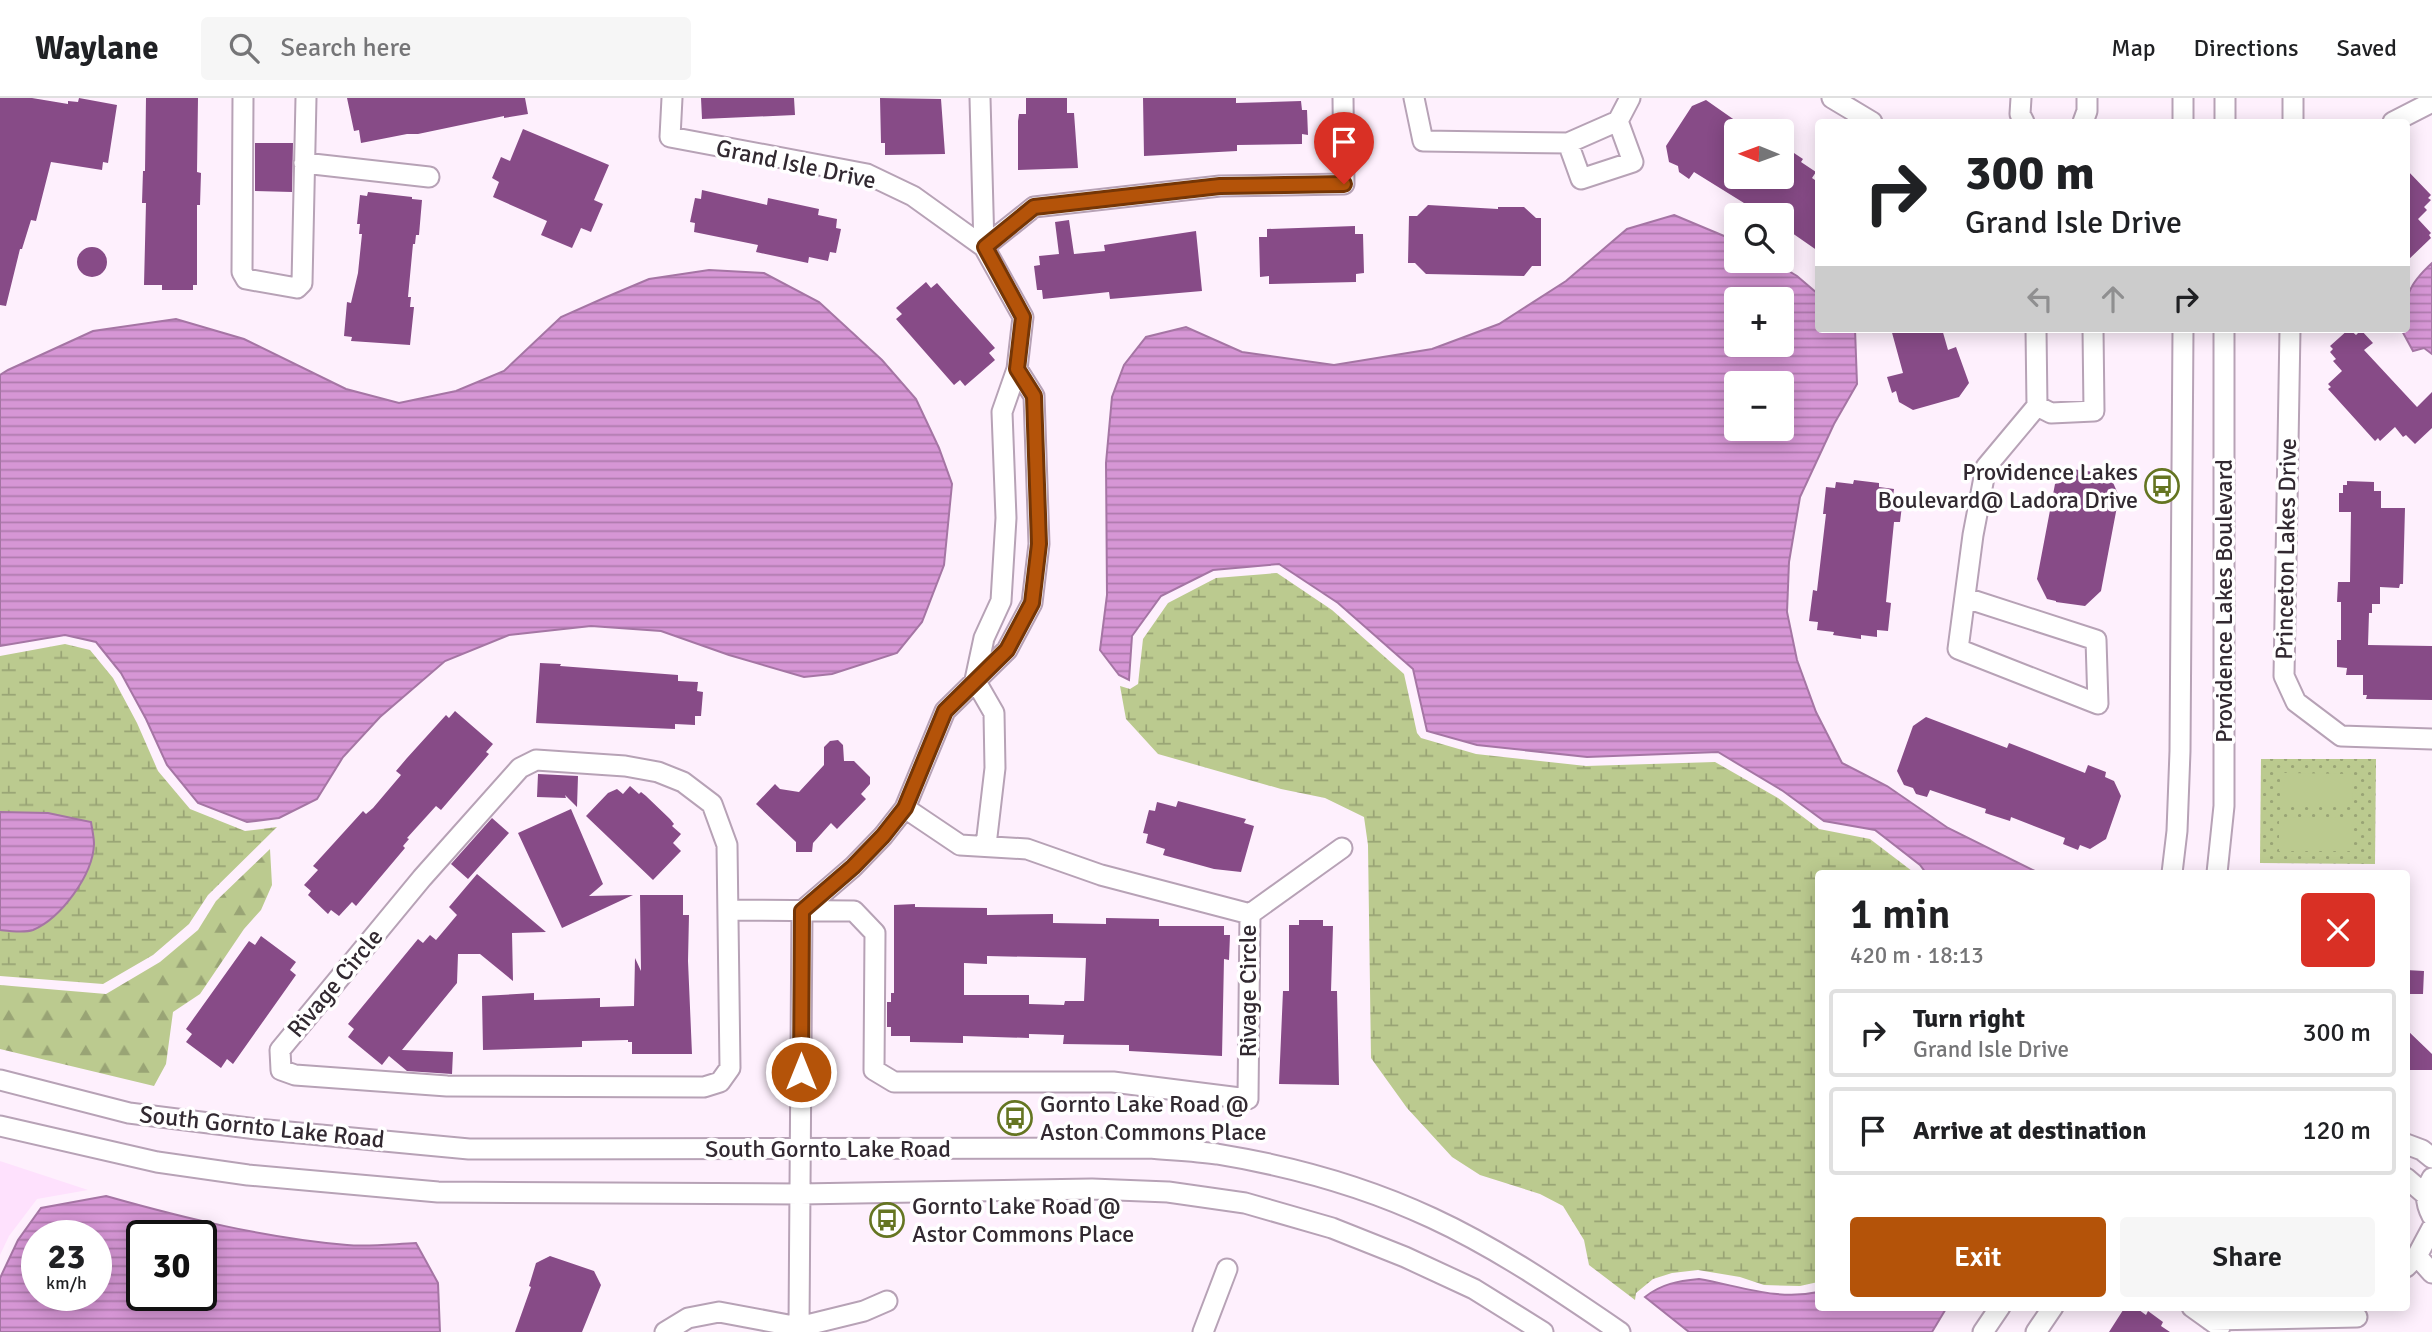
<!DOCTYPE html>
<html lang="en">
<head>
<meta charset="utf-8">
<style>
  body { margin:0; font-family:Signika,sans-serif; background:#f6f6f6; color:#202124; height:100vh; display:flex; flex-direction:column; font-size:26px; white-space:nowrap }
  * { box-sizing:border-box; margin:0 }
  p { font-size:23px; color:#757577 }
  .icon { flex:none; width:38px; height:38px; fill:none; stroke:currentColor; stroke-width:2; stroke-linecap:round; stroke-linejoin:round }
  .map { position:relative; flex:1; overflow:hidden }
  .sheet { position:absolute; left:1815px; top:772px; width:595px; height:441px; display:flex; flex-direction:column; background:#fff; border-radius:7px; box-shadow:0 4px 18px #0003 }
  .sheet>* { flex:none }
  .guide { position:absolute; left:1815px; top:21px; width:595px; height:214px; border-radius:7px; box-shadow:0 4px 18px #0003; background:#fff; color:#202124; overflow:hidden }
  .needle { width:46px; rotate:271deg }
  .fabs { position:absolute; left:1724px; top:21px; display:grid; gap:14px }
  .fabs a { display:grid; place-items:center; width:70px; height:70px; border-radius:7px; background:#fff; box-shadow:0 4px 18px #0003; font-size:35px }
  .speed { position:absolute; left:21px; top:1122px; display:flex; gap:14px; font-size:35px; font-weight:700; text-align:center }
  .speed>* { display:grid; place-content:center; width:91px; height:91px; border-radius:50%; background:#fff; box-shadow:0 4px 18px #0003; line-height:1 }
  .speed small { font-size:18px; font-weight:400 }
  .speed .limit { border:4px solid #111; border-radius:10px; background:#fff; color:#111 }
  .pin { position:absolute; display:grid; place-items:center; width:60px; height:60px; color:#fff; margin:-72px -30px; border-radius:50% 50% 50% 0; rotate:-45deg; box-shadow:0 0 7px #0007 }
  .pin .icon { rotate:45deg }
  .me { position:absolute; width:77px; margin:-38px; rotate:0deg; stroke-linejoin:round; filter:drop-shadow(0 0 5px #0008) }
  .turn { display:flex; align-items:center; gap:24px; height:147px; padding:0 35px; font-size:32px }
  .turn .icon { width:91px; height:91px; stroke-width:2.5 }
  .turn b { display:block; font-size:49px; line-height:60px }
  .lanes { display:flex; align-items:center; height:66px; padding:0 35px; background:#0003; justify-content:center; gap:35px; direction:ltr }
  .lanes .off { opacity:.35 }
  .round { display:grid; place-items:center; flex:none; width:74px; height:74px; border-radius:7px; background:#f6f6f6 }
  .headline { display:flex; align-items:center; justify-content:space-between; height:119px; padding:0 35px }
  h1 { font-size:42px; font-weight:600; line-height:52px }
  .cta { display:flex; gap:14px; margin-top:auto; padding:14px 35px }
  .cta a { flex:1; height:80px; border-radius:7px; background:#b45309; color:#fff; font-size:28px; font-weight:600; line-height:80px; text-align:center }
  .cta a+a { background:#f6f6f6; color:#202124 }
  ul { padding:0; list-style:none }
  li { display:flex; align-items:center; gap:21px; height:88px; margin:0 14px 10px; padding:0 21px; border:4px solid #e0e0e0; border-radius:7px }
  li div { flex:1 }
  li b { display:block; font-size:26px }
  li em { font-style:normal }
  header { display:flex; align-items:center; gap:42px; box-sizing:border-box; height:98px; padding:0 35px; background:#fff; border-bottom:2px solid #e0e0e0 }
  header strong { font-size:33px }
  nav { display:flex; gap:38px; margin-inline-start:auto; font-size:24px }
  .search { width:490px; height:63px; background:#f6f6f6; display:flex; align-items:center; gap:18px; box-sizing:border-box; padding:0 24px; border-radius:7px; color:#757577; font-size:26px }
  .map>svg:first-child { display:block }
  .built { fill:#fee1fd }
  .grass { fill:url(#grass-dots) }
  .forest { fill:url(#forest-firs) }
  .wetland { fill:url(#wetland-marsh) }
  .garden { fill:#bbca8f }
  .water { fill:url(#water-rules); stroke:#a575a4; stroke-width:2; fill-rule:evenodd }
  .building { fill:#874b87; fill-rule:evenodd }
  .lines { fill:none; stroke-linecap:round; stroke-linejoin:round }
  .minor-casing { stroke:#b7a2b6; stroke-width:23 }
  .minor { stroke:#fff; stroke-width:19 }
  .route-casing { stroke:#753606; stroke-width:18 }
  .route { stroke:#b45309; stroke-width:12 }
  .labels { text-anchor:middle; dominant-baseline:central; stroke-width:7; stroke-linejoin:round; paint-order:stroke }
  .street-label { font-size:24px; fill:#322931; stroke:#fff }
  .poi-label { font-size:24px; fill:#322931; stroke:#fff; text-anchor:start }
</style>
</head>
<body>
<header>
<strong>Waylane</strong>
<div class="search"><svg class="icon" aria-label="search" viewBox="0 0 24 24"><circle cx="10" cy="10" r="6"/><path d="M15 15l6 6"/></svg>Search here</div>
<nav><a>Map</a><a>Directions</a><a>Saved</a></nav>
</header>
<div class="map">
<svg width="2432" height="1234" viewBox="0 0 2432 1234">
  <defs>
    <pattern id="grass-dots" width="8" height="8" patternUnits="userSpaceOnUse" patternTransform="scale(1.75)"><rect width="8" height="8" fill="#bbca8f"/><path d="M2 2h.1M6 6h.1" fill="none" stroke="#99a475" stroke-width="1.8" stroke-linecap="round"/></pattern>
    <pattern id="forest-firs" width="22" height="20" patternUnits="userSpaceOnUse" patternTransform="scale(1.75)"><rect width="22" height="20" fill="#bbca8f"/><path d="M5 1l3.5 6h-7zM16 11l3.5 6h-7z" fill="#99a475"/></pattern>
    <pattern id="wetland-marsh" width="20" height="14" patternUnits="userSpaceOnUse" patternTransform="scale(1.75)"><rect width="20" height="14" fill="#bbca8f"/><path d="M1 5h8M5 5V1M11 12h8M15 12V8" fill="none" stroke="#99a475"/></pattern>
    <pattern id="water-rules" width="6" height="5" patternUnits="userSpaceOnUse" patternTransform="scale(1.75)"><rect width="6" height="5" fill="#d696d5"/><path d="M0 2.5h6" fill="none" stroke="#ae7aad"/></pattern>
  </defs>
  <rect width="100%" height="100%" fill="#fef0fd"/>
  <path class="built" d="M0 1063 88 1092 37 1101 9 1138 0 1157Z"/>
  <path class="grass" d="M2261 661H2376L2375 766 2260 765Z"/>
  <path class="forest" d="M270 751 272 787 261 812 244 831 200 896 173 914 166 966 154 988 0 951V887L106 896 160 864 198 832 216 803Z"/>
  <path class="wetland" d="M1277 475 1332 512 1404 576 1417 635 1421 640 1476 656 1586 668 1715 664 1778 700 1819 731 1870 741 1912 773 1914 775H1818V1184L1800 1188 1764 1187 1740 1179 1698 1172 1672 1175 1653 1181 1636 1195 1635 1202 1589 1167 1584 1142 1563 1108 1540 1096 1480 1077 1452 1059 1407 1010 1371 960 1368 747 1364 719 1325 700 1281 691 1158 656 1126 621 1120 588 1130 591 1138 586 1143 541 1168 505 1216 480Z
    M65 546 90 552 113 580 137 625 158 673 190 711 245 733 277 729 208 797 189 826 153 857 103 886 0 878V832L31 833 4 715 0 714V558Z"/>
  <path class="garden" d="M2280 675 2353 676 2352 709H2280Z
    M2279 719 2351 720V753H2279Z"/>
  <path class="water" d="M1674 117 1736 143V163H1772L1797 178 1818 196V231H1855L1857 286 1834 326 1800 399 1789 464 1787 514 1797 562 1816 614 1842 665 1887 688 1948 730 2039 775H1926L1920 767 1875 732 1824 723 1783 693 1718 654 1587 659 1477 647 1427 633 1413 571 1338 505 1279 466 1213 472 1161 498 1132 538 1129 582 1119 577 1100 552 1107 497 1106 365 1112 299 1124 267 1146 239 1186 229 1242 254 1334 267 1432 251 1499 226 1566 183 1627 131ZM1782 201V247H1736V201ZM1782 285V331H1736V285Z
    M2432 165V256L2424 250 2413 253 2401 231H2406C2406 197 2406 189 2432 165Z
    M709 172 764 175 819 204 882 262 916 301 939 350 952 386 944 467 922 524 897 555 832 576 804 579 729 557 661 533 591 528 509 537 445 563 380 619 343 659 317 701 279 720 247 724 198 705 167 667 146 621 121 575 96 544 65 537 0 548V277L8 272 93 233 176 221 244 241 346 291 399 305 456 293 504 273 561 219 604 200 649 181Z
    M0 714 48 715 91 724C92 731 94 739 94 746 93 777 61 820 33 832 24 835 9 833 0 832Z
    M106 1098C184 1120 265 1140 347 1147 369 1149 393 1146 416 1145L438 1185 440 1234H0V1180L18 1142 41 1110ZM37 1138H96V1197H37ZM142 1138H201V1197H142Z
    M1699 1181C1740 1188 1777 1203 1818 1194V1209H1947L1932 1234H1689L1645 1199C1661 1186 1678 1183 1699 1181Z"/>
  <path class="building" d="M0 0H32L68 6V3L78 4 79 0 117 7 108 65 103 64 102 72 51 64 36 123 31 122 22 151H20L6 208 0 207Z
    M146 0H198L197 74 201 75 200 107H197V187H193V192H162V187H144L146 105H142L143 73H145Z
    M347 0H525L528 16 504 20V18L418 36H407L361 45 359 32 354 33Z
    M701 0H794L795 17 702 21Z
    M880 0 941 1 945 56 885 57V45H881Z
    M1026 0H1067V15H1074L1078 70 1018 72V23L1019 16H1026Z
    M1143 0H1236V5L1301 3 1302 12H1307L1308 37 1302 36V46L1237 47V53L1144 58Z
    M1706 2 1736 23V79H1782V47L1803 61 1801 64 1816 74 1812 80 1818 84V153L1782 128V117H1756L1742 108 1744 105 1694 74 1689 81 1679 74 1678 68 1669 64 1666 48 1692 8Z
    M523 31 609 67 594 102 603 106 591 134 581 130 572 150 541 137 547 123 493 99 499 84 492 80 501 59 510 63Z
    M255 45H293L292 94 255 93Z
    M2406 71 2431 97 2428 100 2431 102 2424 109 2427 112 2418 121 2431 135 2429 137 2431 140 2406 164Z
    M702 92 767 107 768 100 819 111 818 117 837 121 836 130 841 131 836 155 830 154 828 163 809 159 808 165 756 154 758 147 694 134 695 125 690 124 695 100 701 101Z
    M368 94 412 99V101L422 102 419 137H416L415 146H413L408 199H411L410 209H414L410 247 351 243 352 239 344 238 347 204 351 205 358 175 362 136H359L360 126H357L360 97 367 98Z
    M1428 107 1498 111V109H1524L1536 120H1541V168H1532L1524 178 1426 176 1415 165H1408L1409 118H1417Z
    M1069 122 1074 156 1105 153 1104 147 1196 133 1202 193 1110 201 1109 194 1043 201 1042 192H1037L1034 168 1040 167 1039 158 1059 156 1055 124Z
    M1355 128V136H1363L1364 175 1356 176V184L1269 186V178L1260 179 1259 139H1267V131Z
    M77 164a15 15 0 1 1 30 0a15 15 0 1 1-30 0Z
    M926 184 931 190 937 185 995 250 989 255 995 262 965 288 960 282 954 287 896 221 902 216 896 210Z
    M1891 231H1942L1948 252 1956 249 1969 285 1959 299 1913 312 1899 304 1896 293 1892 295 1887 279 1903 275Z
    M2349 231 2356 237 2361 232 2373 245 2364 252 2417 309 2432 294V330L2415 346 2406 337 2403 339 2395 329 2380 343 2378 340 2375 343 2328 291 2331 289 2328 286 2342 273 2333 263 2336 261 2330 254 2333 251 2330 248Z
    M2072 371 2101 375V376L2110 378 2119 398 2101 493 2085 508 2056 504V503L2047 501 2037 481 2055 386Z
    M1854 382 1879 385V389L1894 391 1893 398 1903 399 1900 424H1894L1886 504 1891 505 1888 533 1877 532V539L1861 537V541L1833 537 1834 534 1817 532 1818 524 1809 523 1813 492 1817 493 1826 416H1823L1826 389 1835 390 1836 384 1853 386Z
    M2347 383 2374 384V393H2381V410H2405L2403 486H2400L2399 490 2380 489V506H2372V515H2369L2368 547 2432 548V602L2366 601 2367 597H2363V577H2346L2347 570 2337 569V542H2341V504H2337L2338 484H2350L2351 414H2339V395H2343V387H2347Z
    M540 565 561 566 560 568 678 577V583L698 584 697 593 703 594 701 618H695V627L675 626V631L536 625Z
    M455 613 493 646 486 654 489 656 441 712 436 708 407 740 409 741 403 748 405 750 356 808 352 804 339 818 331 812 328 816 308 797 311 793 304 787 318 772 313 768 363 713 366 716 373 710 401 677 396 673 407 660 446 617 449 620Z
    M1926 619 2007 650 2009 645 2085 675 2088 667 2106 674 2105 679 2114 683 2121 698 2106 741 2090 751 2080 747 2078 752 2063 746 2065 740 2011 719 2010 723 1985 715 1986 711 1930 692 1927 699 1916 696 1913 690 1904 687 1897 673 1913 628Z
    M838 642 843 647 844 663H854L870 679V686L861 696 866 701 837 731 831 725 813 745 812 754H796V744L756 706 775 686 780 691 799 694 824 667V649L830 643Z
    M538 676 578 678 577 709 565 697 566 700 537 699Z
    M630 688 639 696 641 694 646 698 670 721 674 726 672 728 681 736 673 745 681 753 653 782 586 718 608 695 617 691 623 696Z
    M1178 703 1246 721 1244 725 1254 728 1241 774 1214 771 1163 757 1165 751 1146 745 1148 736 1143 735 1149 712 1155 713 1157 704 1176 709Z
    M571 711 603 786 589 798 633 797 562 830 518 735Z
    M492 720 509 735 468 781 451 766Z
    M477 776 546 834 512 835 513 883 480 856H458L457 885 402 952 453 954 452 976 407 973 389 958 382 967 348 939 354 931 348 926 418 841 423 845 430 837 436 842 457 817 449 809Z
    M640 797H683V817H689L688 863 692 956H632V944H628V942L582 943V949L483 952 482 898 534 895V902L600 900V909L634 908 635 860 641 873Z
    M915 806V809L987 810V817L1053 816V825L1106 826V820L1159 821V828H1224V837H1230L1229 862 1224 861 1222 958 1129 953V947L1063 946 1064 937 1029 936V940L963 938V945L910 944V938H891V929H887V904H891V895H894V807ZM987 858 1086 860 1084 903H1065L1064 907 1029 906V897H964V865L987 866Z
    M1299 822H1323V828H1333L1331 893H1337L1339 987 1279 986 1283 893H1289V827H1299Z
    M261 838 296 864 290 872 296 877 233 966 227 961 221 970 186 944 192 936 186 931 249 843 255 847Z
    M2406 872 2424 873 2423 896H2406Z
    M2406 931 2432 956V972H2406Z
    M550 1158 594 1173 601 1187 582 1234H515L531 1189 529 1188 536 1165Z
    M2125 1209H2135L2146 1217 2148 1213 2163 1224 2161 1228 2170 1234H2109Z"/>
  <g class="lines">
    <g class="minor-casing">
      <path id="minor" d="M243 0 242 174 246 181 297 190 302 185 306 0
        M672 0 670 39 867 76 913 98 984 149 1034 109 1220 88 1344 86 1343 0
        M1414 0 1423 43 1568 45 1618 23 1630 0
        M1832 0 1872 24
        M2021 0 2020 16 2024 24
        M2183 0V24
        M2083 24 2087 13V0
        M2225 24V0
        M2293 24V0
        M2393 24 2432 4
        M1568 45 1581 81 1633 64 1618 23
        M304 65 429 79
        M2290 231 2284 578 2296 604 2341 638 2432 641
        M2037 308 2051 315 2094 313 2093 231
        M1966 500 2096 542 2098 606 1958 551 1973 437 1986 369 2037 308 2036 231
        M975 582 984 540 1001 503 1006 420 1002 314 1017 271 1023 219 984 149 980 0
        M975 582 994 615 995 670 986 747
        M536 662 625 668 658 674 683 684 712 706 727 747 730 970 720 984 704 989 447 988 295 977 281 972 280 952 422 780 520 670Z
        M2172 775 2177 733 2180 653 2183 231
        M2217 775 2224 708V231
        M729 812 854 813 875 835 874 972 894 984H1113L1248 1001 1250 816 1101 777 1027 751 960 747 905 710
        M1250 816 1342 750
        M0 982 129 1015 257 1031 469 1051 1148 1050C1171 1052 1195 1053 1217 1056 1290 1068 1366 1089 1432 1120 1499 1151 1560 1193 1620 1234
        M0 1028 157 1064 248 1077 438 1094 800 1096 1092 1091 1168 1094 1245 1105 1332 1130 1405 1159 1474 1191 1543 1234
        M2406 1046 2422 1052 2432 1060
        M2406 1080 2426 1097
        M2432 1080C2424 1093 2425 1105 2432 1118
        M2417 1158 2432 1175
        M2406 1169 2417 1158 2432 1130
        M2192 1209 2220 1229
        M2210 1222 2357 1219
        M799 1229 802 813 853 769 883 738 905 710 945 613 1007 552 1032 505 1039 446 1034 298 1017 271
        M665 1234 688 1220 719 1214 799 1229 864 1213 887 1203
        M1203 1234 1227 1171
        M1983 1234 2000 1209
        M2036 1234 2053 1209"/>
    </g>
    <use href="#minor" class="minor"/>
  </g>
  <g class="lines">
    <g class="route-casing">
      <path id="route" d="M801 974 802 813 853 769 883 738 905 710 945 613 1007 552 1032 505 1039 446 1034 298 1017 271 1023 219 985 149 1034 109 1220 88 1344 86"/>
    </g>
    <use href="#route" class="route"/>
  </g>
  <defs>
    <g id="bus-ring" transform="scale(1.75)"><circle r="9.5" fill="#fff" stroke="#657522" stroke-width="1.5"/><path d="M-5-6H5V4H4V6H2V4H-2V6H-4V4H-5ZM-3.5-4V0h7V-4ZM-3.5 1.2v1.5H-2V1.2ZM2 1.2v1.5H3.5V1.2Z" fill="#657522"/></g>
  </defs>
  <g fill-rule="evenodd">
    <use href="#bus-ring" x="2162" y="388"/>
    <use href="#bus-ring" x="1015" y="1020"/>
    <use href="#bus-ring" x="887" y="1122"/>
  </g>
  <g class="labels">
    <g class="street-label">
      <text transform="translate(796 66) rotate(12)">Grand Isle Drive</text>
      <text transform="translate(2286 451) rotate(-89)">Princeton Lakes Drive</text>
      <text transform="translate(2224 503) rotate(-90)">Providence Lakes Boulevard</text>
      <text transform="translate(335 885) rotate(-50)">Rivage Circle</text>
      <text transform="translate(1248 893) rotate(-90)">Rivage Circle</text>
      <text transform="translate(262 1029) rotate(6)">South Gornto Lake Road</text>
      <text x="828" y="1051">South Gornto Lake Road</text>
    </g>
    <g class="poi-label">
      <text x="2138" y="374" text-anchor="end">Providence Lakes<tspan x="2138" dy="28">Boulevard@ Ladora Drive</tspan></text>
      <text x="1040" y="1006">Gornto Lake Road @<tspan x="1040" dy="28">Aston Commons Place</tspan></text>
      <text x="912" y="1108">Gornto Lake Road @<tspan x="912" dy="28">Astor Commons Place</tspan></text>
    </g>
  </g>
</svg>
<div class="fabs">
<a><svg class="needle" viewBox="-14 -14 28 28"><path d="M0-13l5 13h-10z" fill="#e53935"/><path d="M0 13l5-13h-10z" fill="#757577"/></svg></a>
<a><svg class="icon" aria-label="search" viewBox="0 0 24 24"><circle cx="10" cy="10" r="6"/><path d="M15 15l6 6"/></svg></a>
<a>+</a>
<a>−</a>
</div>
<div class="speed"><div>23<small>km/h</small></div><div class="limit">30</div></div>
<div class="pin" style="left:1344px;top:86px;background:#d93025"><svg class="icon" aria-label="arrive" viewBox="0 0 24 24"><path d="M6 21V4h12l-3 4 3 4H6"/></svg></div>
<svg class="me" style="left:801px;top:974px" viewBox="-20 -20 40 40"><circle r="17" fill="#b45309" stroke="#fff" stroke-width="3"/><path d="M0-11L8 9 0 5-8 9z" fill="#fff"/></svg>
<div class="guide">
<div class="turn"><svg class="icon" aria-label="right" viewBox="0 0 24 24"><path d="M7 20v-9h11M14 6l5 5-5 5"/></svg><div><b>300 m</b>Grand Isle Drive</div></div>
<div class="lanes"><svg class="icon off" aria-label="left" viewBox="0 0 24 24"><path d="M17 20v-9H6M10 6l-5 5 5 5"/></svg><svg class="icon off" aria-label="ahead" viewBox="0 0 24 24"><path d="M12 20V5M6 11l6-6 6 6"/></svg><svg class="icon" aria-label="right" viewBox="0 0 24 24"><path d="M7 20v-9h11M14 6l5 5-5 5"/></svg></div>
</div>
<section class="sheet">
<div class="headline"><div><h1>1 min</h1><p>420 m · 18:13</p></div><a class="round" style="background:#d93025;color:#fff"><svg class="icon" aria-label="close" viewBox="0 0 24 24"><path d="M6 6l12 12M18 6L6 18"/></svg></a></div>
<ul>
<li><svg class="icon" aria-label="right" viewBox="0 0 24 24"><path d="M7 20v-9h11M14 6l5 5-5 5"/></svg><div><b>Turn right</b><p>Grand Isle Drive</p></div><em>300 m</em></li>
<li><svg class="icon" aria-label="arrive" viewBox="0 0 24 24"><path d="M6 21V4h12l-3 4 3 4H6"/></svg><div><b>Arrive at destination</b></div><em>120 m</em></li>
</ul>
<div class="cta"><a>Exit</a><a>Share</a></div>
</section>
</div>
</body>
</html>
